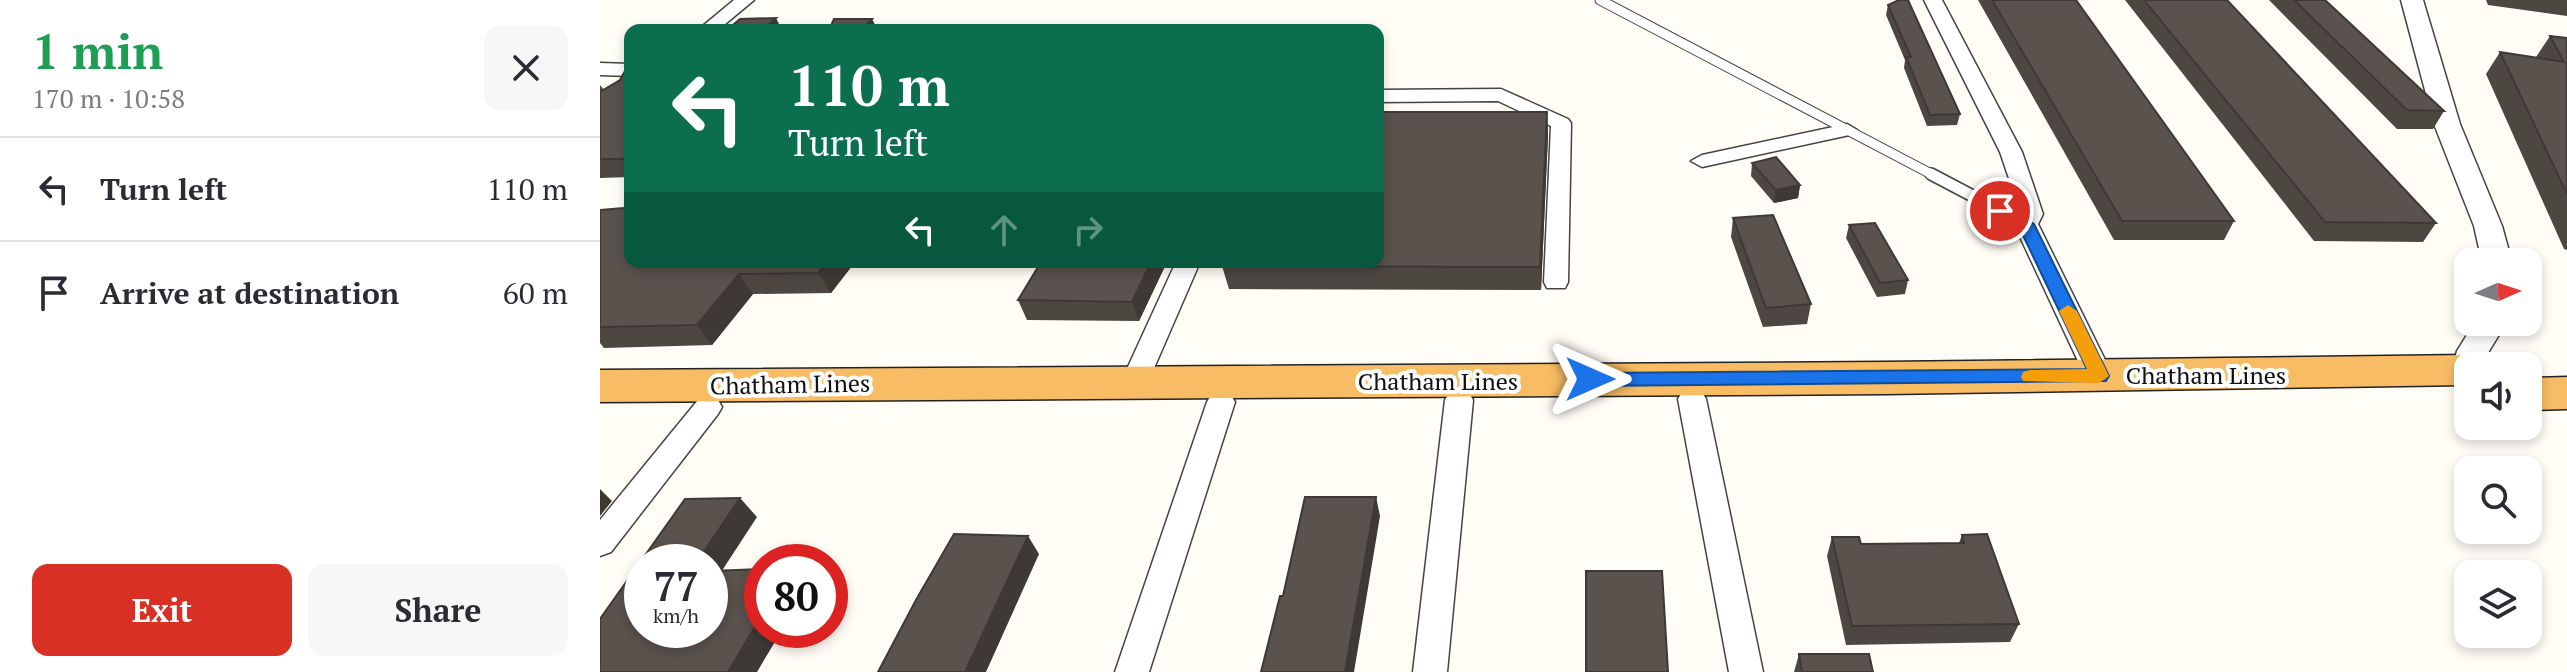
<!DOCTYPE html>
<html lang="en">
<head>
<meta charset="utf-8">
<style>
  body { margin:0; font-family:"PT Serif",serif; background:#f7f7f7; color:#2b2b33; height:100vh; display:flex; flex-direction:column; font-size:30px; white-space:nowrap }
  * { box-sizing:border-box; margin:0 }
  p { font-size:26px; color:#7c7c81 }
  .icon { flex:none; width:44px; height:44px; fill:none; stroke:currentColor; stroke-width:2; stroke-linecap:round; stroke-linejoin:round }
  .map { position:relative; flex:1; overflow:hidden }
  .sheet { display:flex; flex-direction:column; background:#fff; width:600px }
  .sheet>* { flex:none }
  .guide { position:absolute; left:24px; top:24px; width:760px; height:244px; border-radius:16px; box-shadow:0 4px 12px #0003; background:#0b6e4f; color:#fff; overflow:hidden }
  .needle { width:52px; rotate:87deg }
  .controls { position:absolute; left:1854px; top:248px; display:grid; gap:16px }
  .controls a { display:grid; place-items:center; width:88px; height:88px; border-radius:16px; background:#fff; box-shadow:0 4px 12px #0003; font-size:40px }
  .speed { position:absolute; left:24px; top:544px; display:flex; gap:16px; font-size:40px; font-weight:700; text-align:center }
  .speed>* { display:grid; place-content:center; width:104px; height:104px; border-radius:50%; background:#fff; box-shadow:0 4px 12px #0003; line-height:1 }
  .speed small { font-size:20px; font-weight:400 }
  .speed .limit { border:12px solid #d22; background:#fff; color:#111 }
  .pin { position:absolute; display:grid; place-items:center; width:68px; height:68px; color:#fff; margin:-34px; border:4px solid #fff; border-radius:50%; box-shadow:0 2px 8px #0007 }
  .me { position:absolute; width:88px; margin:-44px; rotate:90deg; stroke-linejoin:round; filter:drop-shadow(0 0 6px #0008) }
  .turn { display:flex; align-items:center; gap:28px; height:168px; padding:0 32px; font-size:36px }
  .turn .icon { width:104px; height:104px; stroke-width:2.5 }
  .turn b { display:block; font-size:56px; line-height:68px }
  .lanes { display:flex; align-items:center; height:76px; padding:0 32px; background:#0003; justify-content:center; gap:40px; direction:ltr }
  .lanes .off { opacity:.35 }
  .round { display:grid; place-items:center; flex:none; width:84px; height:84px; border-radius:16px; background:#f7f7f7 }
  .summary { display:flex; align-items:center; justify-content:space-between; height:136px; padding:0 32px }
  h1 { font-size:48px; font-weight:700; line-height:60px; color:#1e9e55 }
  .button { display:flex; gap:16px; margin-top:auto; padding:16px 32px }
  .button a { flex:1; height:92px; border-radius:16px; background:#d93025; color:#fff; font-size:32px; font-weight:700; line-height:92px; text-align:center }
  .button a+a { background:#f7f7f7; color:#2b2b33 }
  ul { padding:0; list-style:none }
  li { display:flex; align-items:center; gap:24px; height:104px; padding:0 32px; border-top:2px solid #e1e1e2 }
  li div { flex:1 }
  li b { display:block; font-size:30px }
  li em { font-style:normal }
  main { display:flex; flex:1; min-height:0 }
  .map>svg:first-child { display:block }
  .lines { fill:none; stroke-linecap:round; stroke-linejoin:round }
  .service-far1-casing { stroke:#444; stroke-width:11 }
  .service-casing { stroke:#444; stroke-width:14 }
  .minor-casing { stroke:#444; stroke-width:3 }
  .tertiary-casing { stroke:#444; stroke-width:3 }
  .trunk-casing { stroke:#222; stroke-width:3 }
  .service-far1 { stroke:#fff; stroke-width:9 }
  .service { stroke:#fff; stroke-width:11 }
  .minor { fill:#fff; fill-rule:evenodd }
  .tertiary { fill:#fff; fill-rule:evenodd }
  .trunk { fill:#f7bc64; fill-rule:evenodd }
  .wall { fill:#4d4742 }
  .shaded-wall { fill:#3f3936 }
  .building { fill:#5a524d; stroke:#3f3936; stroke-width:2 }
  .route { fill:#1a73e8; stroke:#114b97; stroke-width:2 }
  .slow { fill:#f59e0b }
  .labels { text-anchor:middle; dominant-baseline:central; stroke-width:8; stroke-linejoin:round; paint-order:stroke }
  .street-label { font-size:24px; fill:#111; stroke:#fff }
</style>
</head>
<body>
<main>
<section class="sheet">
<div class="summary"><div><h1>1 min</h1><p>170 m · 10:58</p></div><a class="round"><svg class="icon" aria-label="close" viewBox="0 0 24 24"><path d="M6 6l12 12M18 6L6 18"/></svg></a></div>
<ul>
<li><svg class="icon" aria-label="left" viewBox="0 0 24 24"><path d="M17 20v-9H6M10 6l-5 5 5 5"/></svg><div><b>Turn left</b></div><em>110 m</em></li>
<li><svg class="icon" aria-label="arrive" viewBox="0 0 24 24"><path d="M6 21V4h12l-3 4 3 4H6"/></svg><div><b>Arrive at destination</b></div><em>60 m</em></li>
</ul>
<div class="button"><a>Exit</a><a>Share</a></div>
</section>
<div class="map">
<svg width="1967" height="672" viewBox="0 0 1967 672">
  <rect width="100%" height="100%" fill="#fffdf5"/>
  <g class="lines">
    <g class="service-far1-casing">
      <path id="service-far1" d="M1000 0 1335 176"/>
    </g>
    <g class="service-casing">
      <path id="service" d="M1331 174 1426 224"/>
    </g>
    <g class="minor-casing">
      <path id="minor" d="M134 0H154L118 30H98Z
        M1324 0H1342L1422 152 1443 214 1438 224 1513 376 1509 383 1499 386 1489 383 1485 376 1414 224 1421 214 1400 152Z
        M0 63 30 64V76L0 75Z
        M901 89 968 119 971 123 968 282 965 288H947L944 282 951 126 898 101 778 102V90Z
        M1247 124 1257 130 1254 134 1102 167 1091 161 1102 155Z
        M576 262H600L545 389 535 392 525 389 521 382Z
        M1092 389 1102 392 1106 399 1163 672H1129L1078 399 1082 392Z
        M859 390 869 393 873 400 847 672H813L845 400 849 393Z
        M621 392 631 395 635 402 549 672H515L607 402 611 395Z
        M108 397 118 400 122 407 118 414 11 552 0 556V520L98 400Z"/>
    </g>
    <g class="tertiary-casing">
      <path id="tertiary" d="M1801 0H1823L1860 124 1902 226 1912 262H1882L1874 226 1834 124Z
        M1875 322H1907L1889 351 1885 366H1868V377L1857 374 1853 366 1857 351Z"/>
    </g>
    <g class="trunk-casing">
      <path id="trunk" d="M1868 355 1883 359 1887 366H1868V385L1286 394 0 402V370L1286 362Z
        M1967 377V409L1928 410V378Z"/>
    </g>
    <use href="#service-far1" class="service-far1"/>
    <use href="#service" class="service"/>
    <use href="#minor" class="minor"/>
    <use href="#tertiary" class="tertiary"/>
    <use href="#trunk" class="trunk"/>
  </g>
  <path class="wall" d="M1378 0H1476L1634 221 1624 240H1514Z
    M1525 0H1627L1836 223 1823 242 1714 241Z
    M1669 0H1725L1844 111 1833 129H1797Z
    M1886 0H1967V16L1888 5Z
    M1288 5 1360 114 1357 125 1327 126 1304 68 1305 60 1286 15Z
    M1950 36 1967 38V250L1964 249 1886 74 1900 52 1936 58V57Z
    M30 71V177L0 178V85L4 90 20 80Z
    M947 112 948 135 941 290 629 289 622 266Z
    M1152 163 1200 185 1198 198 1174 203 1151 176Z
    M24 208 30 262H255L231 293 153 294 112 345 4 348 0 343V210Z
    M1133 218 1211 304 1207 324 1163 327 1131 237Z
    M1249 225 1308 280 1305 294 1277 297 1246 238Z
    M567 262 539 321 427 320 418 300Z
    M1362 535 1419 624 1410 642 1246 645 1227 556 1232 537 1261 544 1359 543Z
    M1199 654 1202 672H1194Z"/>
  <path class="shaded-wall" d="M176 18 182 30H163Z
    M272 19 278 30H261Z
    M947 112 948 135 941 290 940 267Z
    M30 152V169L23 159Z
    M1200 185 1198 198 1174 203 1176 190Z
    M227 262H255L231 293 218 273Z
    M551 262H567L539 321 532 302Z
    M139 274 153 294 112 345 97 325Z
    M0 489 12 501 0 516Z
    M776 497 780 516 754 672H745Z
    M140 498 157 517 110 589V562H97Z
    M428 536 439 554 386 672H365Z
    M162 615V630H182L157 672H128Z"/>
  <path class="building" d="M1299 0H1308L1360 114 1330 115 1306 57H1311L1288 5Z
    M1392 0H1476L1634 221H1522Z
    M1544 0H1627L1836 223 1725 222Z
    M1694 0H1725L1844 111 1807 110Z
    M176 18 163 30H127L140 19Z
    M234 19H272L261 30H229Z
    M1950 36 1967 38V194L1900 52 1964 62Z
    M25 71H30V152L23 159H0V92L20 80Z
    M778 112H947L940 267 622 266 623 262H778Z
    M1176 157 1200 185 1176 190 1152 163Z
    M30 202V262H227L218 273 139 274 97 325 0 327V210L24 208Z
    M1173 215 1211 304 1166 308 1133 218Z
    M1275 223 1308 280 1280 283 1249 225Z
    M441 262H551L532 302 418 300Z
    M705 497H776L745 672H661L680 596H683Z
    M140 498 97 562H42V630H110V571L162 569V615L128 672H0V619L85 499Z
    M354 534 428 536 365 672H278L316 600Z
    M1387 534 1419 624 1252 626 1232 537H1259L1261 544 1364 543 1362 535Z
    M986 571H1062L1068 672H986Z
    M1199 654H1269L1273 672H1202Z"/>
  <path class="route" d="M1400 206 1434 224 1509 376 1506 381 990 386 981 379 990 373 1487 369 1419 227 1392 211Z"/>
  <path class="slow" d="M1468 305 1477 311 1509 376 1499 383 1423 381 1421 377 1423 372 1430 370 1487 369 1459 311Z"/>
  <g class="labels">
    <g class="street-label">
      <text x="1606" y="375">Chatham Lines</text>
      <text x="838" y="381">Chatham Lines</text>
      <text transform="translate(190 384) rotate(-1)">Chatham Lines</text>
    </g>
  </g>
</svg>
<div class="controls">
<a><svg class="needle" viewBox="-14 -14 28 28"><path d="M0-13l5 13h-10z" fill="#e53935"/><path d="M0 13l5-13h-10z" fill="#7c7c81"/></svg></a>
<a><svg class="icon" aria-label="sound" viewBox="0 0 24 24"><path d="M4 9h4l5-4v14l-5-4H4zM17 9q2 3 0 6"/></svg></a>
<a><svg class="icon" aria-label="search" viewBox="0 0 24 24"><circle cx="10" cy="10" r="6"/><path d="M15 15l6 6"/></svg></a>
<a><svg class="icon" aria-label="layers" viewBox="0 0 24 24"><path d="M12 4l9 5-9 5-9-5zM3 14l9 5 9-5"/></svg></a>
</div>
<div class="speed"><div>77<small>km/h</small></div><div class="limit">80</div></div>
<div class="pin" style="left:1400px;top:211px;background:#d93025"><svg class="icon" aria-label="arrive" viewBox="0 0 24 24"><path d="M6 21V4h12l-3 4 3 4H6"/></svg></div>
<svg class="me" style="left:990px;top:379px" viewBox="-20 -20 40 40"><path d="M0-17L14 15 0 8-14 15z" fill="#1a73e8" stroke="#fff" stroke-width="4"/></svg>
<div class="guide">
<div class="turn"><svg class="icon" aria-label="left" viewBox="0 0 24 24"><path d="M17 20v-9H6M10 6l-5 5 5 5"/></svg><div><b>110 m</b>Turn left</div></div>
<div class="lanes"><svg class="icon" aria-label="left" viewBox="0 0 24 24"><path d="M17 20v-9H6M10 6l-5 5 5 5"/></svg><svg class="icon off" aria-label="ahead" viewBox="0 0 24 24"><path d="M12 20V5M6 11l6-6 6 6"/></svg><svg class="icon off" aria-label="right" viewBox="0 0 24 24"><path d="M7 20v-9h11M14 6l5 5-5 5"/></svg></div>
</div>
</div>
</main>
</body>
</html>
